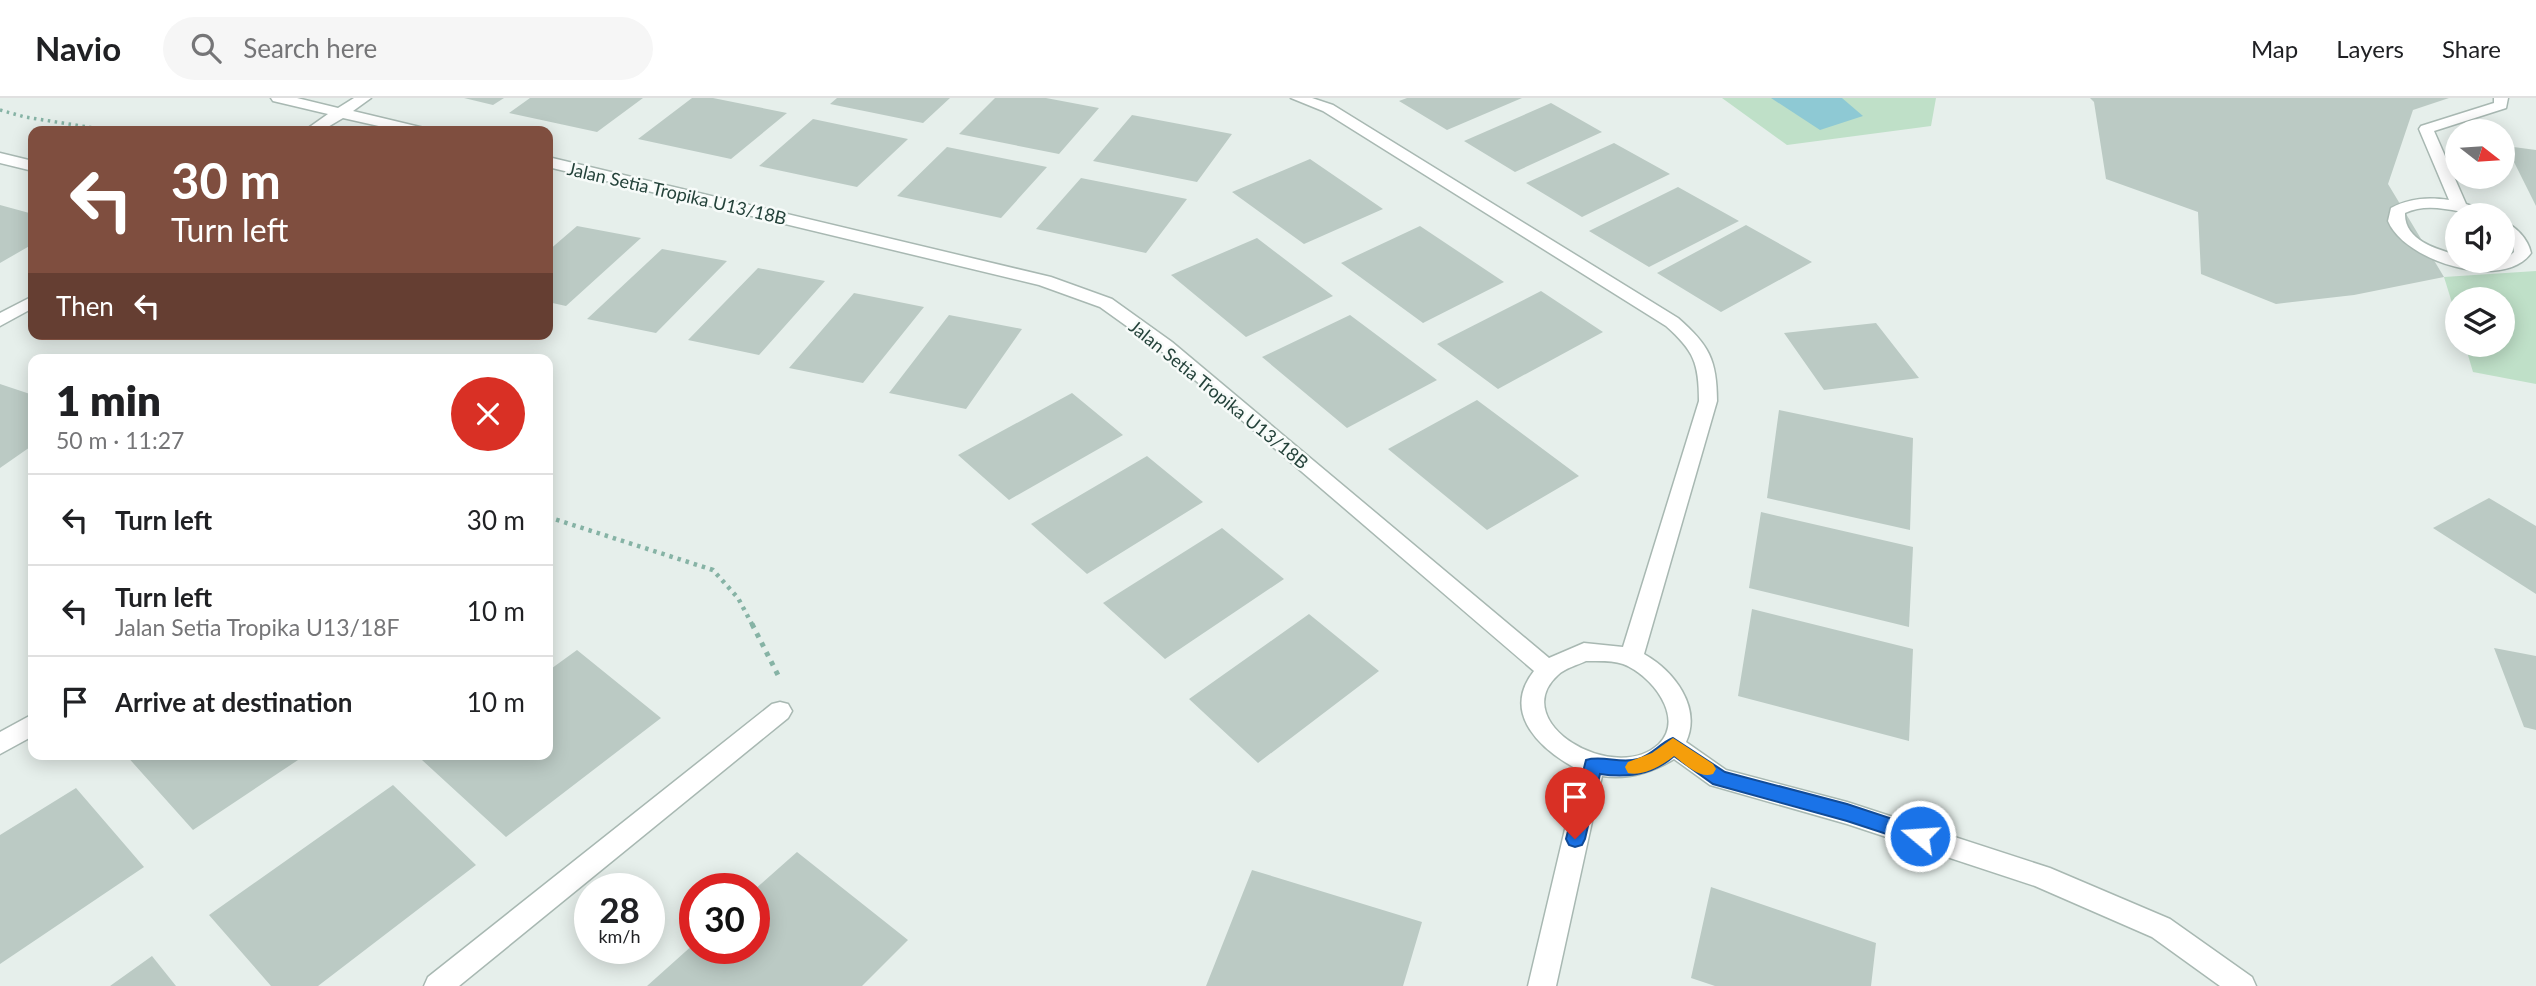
<!DOCTYPE html>
<html lang="en">
<head>
<meta charset="utf-8">
<style>
  body { margin:0; font-family:Lato,sans-serif; background:#f6f6f6; color:#202124; height:100vh; display:flex; flex-direction:column; font-size:26px; white-space:nowrap }
  * { box-sizing:border-box; margin:0 }
  p { font-size:23px; color:#757577 }
  .icon { flex:none; width:38px; height:38px; fill:none; stroke:currentColor; stroke-width:2; stroke-linecap:round; stroke-linejoin:round }
  .map { position:relative; flex:1; overflow:hidden }
  .drawer { position:absolute; left:28px; top:256px; width:525px; height:406px; display:flex; flex-direction:column; background:#fff; border-radius:14px; box-shadow:0 4px 18px #0003 }
  .drawer>* { flex:none }
  .hud { position:absolute; left:28px; top:28px; width:525px; height:214px; border-radius:14px; box-shadow:0 4px 18px #0003; background:#7f4e3f; color:#fff; overflow:hidden }
  .needle { width:46px; rotate:107deg }
  .controls { position:absolute; left:2445px; top:21px; display:grid; gap:14px }
  .controls a { display:grid; place-items:center; width:70px; height:70px; border-radius:50%; background:#fff; box-shadow:0 4px 18px #0003; font-size:35px }
  .speed { position:absolute; left:574px; top:775px; display:flex; gap:14px; font-size:35px; font-weight:700; text-align:center }
  .speed>* { display:grid; place-content:center; width:91px; height:91px; border-radius:50%; background:#fff; box-shadow:0 4px 18px #0003; line-height:1 }
  .speed small { font-size:18px; font-weight:400 }
  .speed .limit { border:10px solid #d22; background:#fff; color:#111 }
  .pin { position:absolute; display:grid; place-items:center; width:60px; height:60px; color:#fff; margin:-72px -30px; border-radius:50% 50% 50% 0; rotate:-45deg; box-shadow:0 0 7px #0007 }
  .pin .icon { rotate:45deg }
  .me { position:absolute; width:77px; margin:-38px; rotate:288deg; stroke-linejoin:round; filter:drop-shadow(0 0 5px #0008) }
  .turn { display:flex; align-items:center; gap:24px; height:147px; padding:0 28px; font-size:32px }
  .turn .icon { width:91px; height:91px; stroke-width:2.5 }
  .turn b { display:block; font-size:49px; line-height:60px }
  .then { display:flex; align-items:center; height:66px; padding:0 28px; background:#0003; gap:14px; font-size:26px }
  .round { display:grid; place-items:center; flex:none; width:74px; height:74px; border-radius:37px; background:#f6f6f6 }
  .summary { display:flex; align-items:center; justify-content:space-between; height:119px; padding:0 28px }
  h1 { font-size:42px; font-weight:800; line-height:52px }
  ul { padding:0; list-style:none }
  li { display:flex; align-items:center; gap:21px; height:91px; padding:0 28px; border-top:2px solid #e0e0e0 }
  li div { flex:1 }
  li b { display:block; font-size:26px }
  li em { font-style:normal }
  header { display:flex; align-items:center; gap:42px; box-sizing:border-box; height:98px; padding:0 35px; background:#fff; border-bottom:2px solid #e0e0e0 }
  header strong { font-size:33px }
  nav { display:flex; gap:38px; margin-inline-start:auto; font-size:24px }
  .search { width:490px; height:63px; background:#f6f6f6; display:flex; align-items:center; gap:18px; box-sizing:border-box; padding:0 24px; border-radius:38px; color:#757577; font-size:26px }
  .map>svg:first-child { display:block }
  .green { fill:#bfe0c8 }
  .water { fill:#8ec9d4 }
  .building { fill:#bbcac4 }
  .lines { fill:none; stroke-linecap:round; stroke-linejoin:round }
  .service-casing { stroke:#a8b8b2; stroke-width:3 }
  .minor-casing { stroke:#a8b8b2; stroke-width:3 }
  .path-far2 { stroke:#86b3a5; stroke-width:3.5; stroke-dasharray:2.5 4.5; stroke-linecap:butt }
  .path-far1 { stroke:#86b3a5; stroke-width:4.5; stroke-dasharray:3.5 5; stroke-linecap:butt }
  .path { stroke:#86b3a5; stroke-width:5; stroke-dasharray:4.5 6; stroke-linecap:butt }
  .service { fill:#fff; fill-rule:evenodd }
  .minor { fill:#fff; fill-rule:evenodd }
  .route { fill:#1a73e8; stroke:#114b97; stroke-width:2 }
  .slow { fill:#f59e0b }
  .labels { text-anchor:middle; dominant-baseline:central; stroke-width:5; stroke-linejoin:round; paint-order:stroke }
  .street-label { font-size:18px; fill:#24423a; stroke:#f7fbf9 }
</style>
</head>
<body>
<header>
<strong>Navio</strong>
<div class="search"><svg class="icon" aria-label="search" viewBox="0 0 24 24"><circle cx="10" cy="10" r="6"/><path d="M15 15l6 6"/></svg>Search here</div>
<nav><a>Map</a><a>Layers</a><a>Share</a></nav>
</header>
<div class="map">
<svg width="2536" height="888" viewBox="0 0 2536 888">
  <rect width="100%" height="100%" fill="#e6efeb"/>
  <path class="green" d="M1722 0H1936L1931 28 1787 47Z
    M2536 173V286L2473 274 2465 247H2502V201H2457V221L2444 179Z"/>
  <path class="water" d="M1771 0H1842L1863 18 1820 32Z"/>
  <path class="building" d="M464 0H504L493 7Z
    M530 0H643L597 34 509 15Z
    M692 0H713L787 15 731 61 638 41Z
    M837 0H950L923 25 830 6Z
    M995 0H1046L1099 10 1059 56 959 36Z
    M1407 0H1522L1447 32 1399 3Z
    M2090 0H2449L2413 12 2388 86 2444 179 2354 197 2276 206 2201 176 2198 114 2106 81 2094 4Z
    M1551 5 1602 34 1515 74 1464 43Z
    M1132 17 1232 36 1197 84 1093 63Z
    M813 21 908 41 857 89 759 68Z
    M1614 45 1670 76 1582 119 1526 85Z
    M2506 48 2536 52V108Z
    M947 49 1047 69 1001 120 897 98Z
    M1310 61 1383 111 1304 146 1232 94Z
    M1081 80 1187 101 1146 155 1036 131Z
    M1678 89 1739 123 1649 169 1589 133Z
    M0 107 33 116V146L0 165Z
    M1746 127 1812 164 1721 214 1657 175Z
    M577 128 641 140 566 208 548 204V153Z
    M1420 128 1504 184 1423 225 1341 165Z
    M1257 140 1333 198 1246 239 1171 177Z
    M662 151 727 163 656 235 587 221Z
    M758 170 825 183 759 257 688 242Z
    M1541 193 1603 234 1498 291 1437 246Z
    M854 195 924 209 863 285 789 270Z
    M949 217 1022 231 966 311 889 295Z
    M1350 217 1437 282 1347 330 1262 259Z
    M1876 225 1919 280 1824 292 1784 235Z
    M0 286 33 297V347L0 370Z
    M1072 295 1123 337 1009 402 958 357Z
    M1477 302 1579 378 1487 432 1388 351Z
    M1779 312 1913 340 1910 432 1767 400Z
    M1147 358 1203 404 1087 476 1031 426Z
    M2489 400 2536 428V496L2433 430Z
    M1761 414 1913 449 1909 529 1749 490Z
    M1222 430 1284 481 1165 561 1103 505Z
    M1752 511 1913 551 1909 643 1738 598Z
    M1309 516 1379 573 1258 665 1189 601Z
    M2494 550 2536 558V632L2524 629Z
    M577 552 661 620 506 739 422 662 430 656H548V573Z
    M125 656H307L193 732Z
    M393 687 476 767 318 888H271L209 817Z
    M76 690 144 769 0 866V737Z
    M797 754 908 842 862 888H647L695 845V850H754V792Z
    M1252 772 1422 824 1403 888H1206Z
    M1711 789 1876 845 1871 888H1715L1691 880Z
    M152 858 176 888H110Z"/>
  <g class="lines">
    <g class="service-casing">
      <path id="service" d="M2494 0H2508L2506 10 2434 33 2466 106 2488 114 2490 117C2461 117 2432 102 2405 115 2404 142 2436 151 2457 157V163C2477 163 2500 168 2514 154L2513 147 2502 137V123C2516 128 2528 141 2531 155 2503 194 2404 163 2388 123L2391 110C2410 100 2428 99 2449 102L2419 31 2421 28 2494 5Z"/>
    </g>
    <g class="minor-casing">
      <path id="minor" d="M271 0H297L338 10 354 0H371L353 13 424 30 426 33H401L343 20 321 33H304L328 16 273 3Z
        M1291 0H1312L1333 7 1678 220C1709 247 1717 262 1717 303L1644 556C1674 573 1702 609 1686 644L1726 672 1847 704 2050 770 2170 821 2252 879 2256 888H2220L2152 839 2035 788 1847 726 1710 687 1674 661C1651 675 1628 682 1602 678L1556 888H1528L1579 672C1542 653 1500 616 1534 573L1160 252 1100 209 1039 187 548 69V59L1051 179 1112 201 1172 244 1549 560 1584 545 1623 549 1699 303C1699 265 1694 253 1666 228L1323 13ZM1586 563C1598 563 1612 562 1623 566 1650 576 1686 619 1659 646 1614 688 1506 624 1558 577 1565 570 1578 567 1586 563Z
        M0 55 33 63V73L0 65Z
        M33 198V210L0 228V215Z
        M780 604 788 606 792 613 788 620 459 888H424L428 879 772 606Z
        M33 616V638L0 656V634Z"/>
    </g>
    <path class="path-far2" d="M0 12 25 19 113 33"/>
    <path class="path-far1" d="M548 419 713 472 738 500 753 528"/>
    <path class="path" d="M752 526 779 579"/>
    <use href="#service" class="service"/>
    <use href="#minor" class="minor"/>
  </g>
  <path class="route" d="M1673 640 1725 674 1847 706 1926 732 1929 738 1926 744 1920 747 1847 723 1713 686 1674 658C1653 677 1626 680 1600 676L1585 741 1582 747 1575 749 1569 747 1566 741 1586 662C1602 657 1621 666 1638 661 1652 657 1660 645 1673 640Z"/>
  <path class="slow" d="M1673 640 1713 666 1716 671 1713 676C1699 681 1685 666 1674 658 1663 667 1642 679 1628 675L1625 669 1628 664 1652 655Z"/>
  <g class="labels">
    <g class="street-label">
      <text transform="translate(677 95) rotate(13)">Jalan Setia Tropika U13/18B</text>
      <text transform="translate(1219 296) rotate(39)">Jalan Setia Tropika U13/18B</text>
    </g>
  </g>
</svg>
<div class="controls">
<a><svg class="needle" viewBox="-14 -14 28 28"><path d="M0-13l5 13h-10z" fill="#e53935"/><path d="M0 13l5-13h-10z" fill="#757577"/></svg></a>
<a><svg class="icon" aria-label="sound" viewBox="0 0 24 24"><path d="M4 9h4l5-4v14l-5-4H4zM17 9q2 3 0 6"/></svg></a>
<a><svg class="icon" aria-label="layers" viewBox="0 0 24 24"><path d="M12 4l9 5-9 5-9-5zM3 14l9 5 9-5"/></svg></a>
</div>
<div class="speed"><div>28<small>km/h</small></div><div class="limit">30</div></div>
<div class="pin" style="left:1575px;top:741px;background:#d93025"><svg class="icon" aria-label="arrive" viewBox="0 0 24 24"><path d="M6 21V4h12l-3 4 3 4H6"/></svg></div>
<svg class="me" style="left:1920px;top:738px" viewBox="-20 -20 40 40"><circle r="17" fill="#1a73e8" stroke="#fff" stroke-width="3"/><path d="M0-11L8 9 0 5-8 9z" fill="#fff"/></svg>
<div class="hud">
<div class="turn"><svg class="icon" aria-label="left" viewBox="0 0 24 24"><path d="M17 20v-9H6M10 6l-5 5 5 5"/></svg><div><b>30 m</b>Turn left</div></div>
<div class="then">Then<svg class="icon" aria-label="left" viewBox="0 0 24 24"><path d="M17 20v-9H6M10 6l-5 5 5 5"/></svg></div>
</div>
<section class="drawer">
<div class="summary"><div><h1>1 min</h1><p>50 m · 11:27</p></div><a class="round" style="background:#d93025;color:#fff"><svg class="icon" aria-label="close" viewBox="0 0 24 24"><path d="M6 6l12 12M18 6L6 18"/></svg></a></div>
<ul>
<li><svg class="icon" aria-label="left" viewBox="0 0 24 24"><path d="M17 20v-9H6M10 6l-5 5 5 5"/></svg><div><b>Turn left</b></div><em>30 m</em></li>
<li><svg class="icon" aria-label="left" viewBox="0 0 24 24"><path d="M17 20v-9H6M10 6l-5 5 5 5"/></svg><div><b>Turn left</b><p>Jalan Setia Tropika U13/18F</p></div><em>10 m</em></li>
<li><svg class="icon" aria-label="arrive" viewBox="0 0 24 24"><path d="M6 21V4h12l-3 4 3 4H6"/></svg><div><b>Arrive at destination</b></div><em>10 m</em></li>
</ul>
</section>
</div>
</body>
</html>
